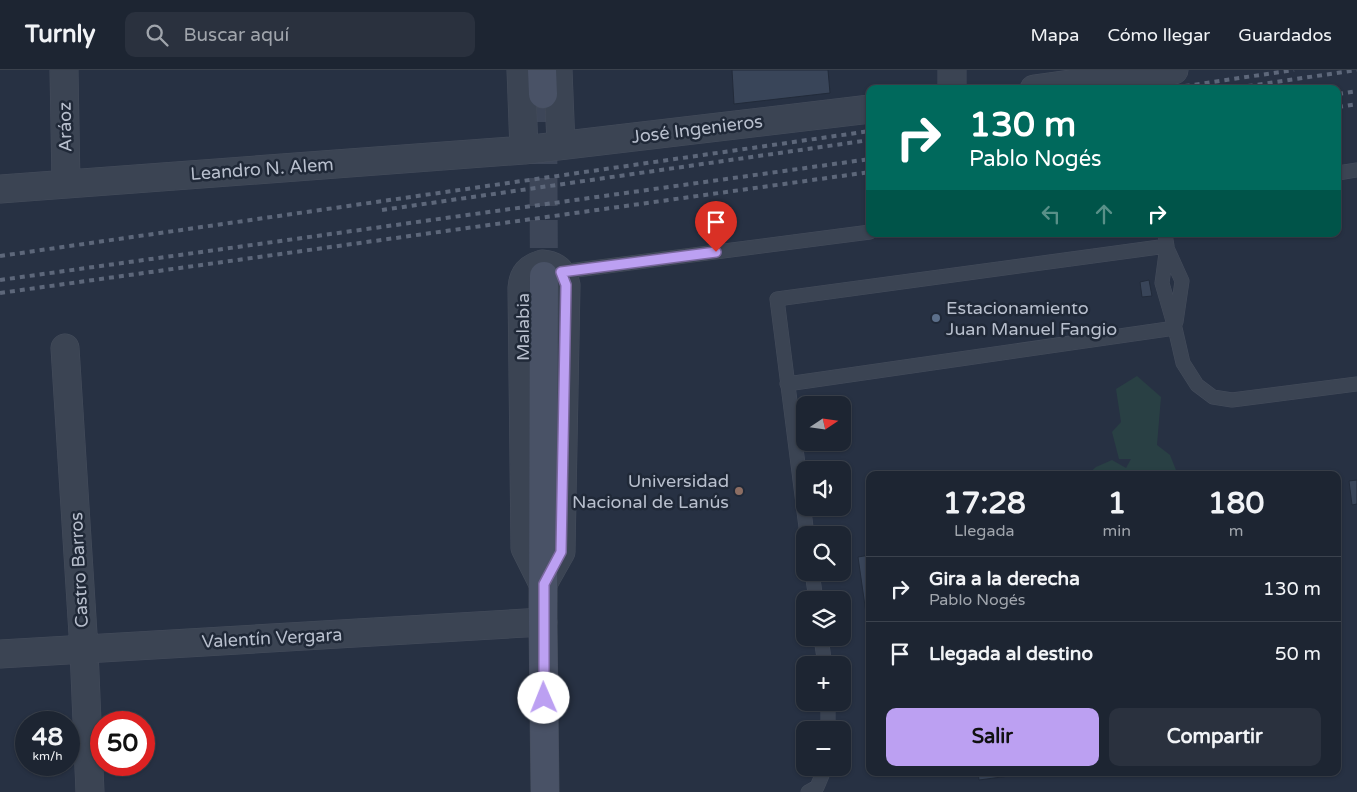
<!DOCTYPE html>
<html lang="es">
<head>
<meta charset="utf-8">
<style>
  body { margin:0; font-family:"Varela Round",sans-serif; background:#2a313e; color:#f1f3f6; height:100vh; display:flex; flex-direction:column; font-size:19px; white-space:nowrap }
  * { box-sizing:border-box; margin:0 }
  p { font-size:16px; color:#a0a5ac }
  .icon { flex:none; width:28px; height:28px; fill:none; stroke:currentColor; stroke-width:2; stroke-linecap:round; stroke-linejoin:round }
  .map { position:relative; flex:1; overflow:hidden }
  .panel { position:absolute; left:866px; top:401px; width:475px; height:305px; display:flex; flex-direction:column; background:#1d2532; border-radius:10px; box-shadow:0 1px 4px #0004,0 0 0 1px #3b424d }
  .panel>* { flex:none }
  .top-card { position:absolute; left:866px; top:15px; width:475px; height:152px; border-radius:10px; box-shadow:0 1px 4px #0004,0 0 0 1px #3b424d; background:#00695c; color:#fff; overflow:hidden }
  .needle { width:32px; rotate:77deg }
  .fabs { position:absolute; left:796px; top:326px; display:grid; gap:10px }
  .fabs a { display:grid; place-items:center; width:55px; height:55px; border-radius:10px; background:#1d2532; box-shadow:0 1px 4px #0004,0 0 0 1px #3b424d; font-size:25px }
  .speed { position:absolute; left:15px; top:641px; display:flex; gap:10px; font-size:25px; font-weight:700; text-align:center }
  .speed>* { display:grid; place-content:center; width:65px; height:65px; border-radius:50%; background:#1d2532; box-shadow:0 1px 4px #0004,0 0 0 1px #3b424d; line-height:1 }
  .speed small { font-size:12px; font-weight:400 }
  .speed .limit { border:8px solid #d22; background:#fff; color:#111 }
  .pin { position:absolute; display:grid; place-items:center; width:42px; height:42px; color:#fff; margin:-51px -21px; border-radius:50% 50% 50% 0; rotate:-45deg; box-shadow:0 0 5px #0007 }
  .pin .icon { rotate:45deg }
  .me { position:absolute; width:55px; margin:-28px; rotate:359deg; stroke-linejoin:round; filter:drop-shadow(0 0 4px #0008) }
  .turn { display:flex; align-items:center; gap:18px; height:105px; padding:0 20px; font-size:22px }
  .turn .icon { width:65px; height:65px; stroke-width:2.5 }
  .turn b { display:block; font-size:35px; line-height:42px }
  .lanes { display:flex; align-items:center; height:48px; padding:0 20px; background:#0003; justify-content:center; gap:25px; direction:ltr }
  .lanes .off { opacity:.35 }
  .eta { display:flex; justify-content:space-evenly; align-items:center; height:85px; text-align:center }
  .eta b { font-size:30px; font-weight:700; line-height:35px }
  .cta { display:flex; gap:10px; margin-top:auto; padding:10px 20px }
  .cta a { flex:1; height:58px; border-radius:10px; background:#bca0f2; color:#111; font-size:20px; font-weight:700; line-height:58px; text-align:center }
  .cta a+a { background:#2a313e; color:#f1f3f6 }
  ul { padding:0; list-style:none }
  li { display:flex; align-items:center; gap:15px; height:65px; padding:0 20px; border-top:1px solid #3b424d }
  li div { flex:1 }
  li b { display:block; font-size:19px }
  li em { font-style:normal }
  header { display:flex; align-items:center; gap:30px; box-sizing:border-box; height:70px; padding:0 25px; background:#1d2532; border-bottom:1px solid #3b424d }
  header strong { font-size:24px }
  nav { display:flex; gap:28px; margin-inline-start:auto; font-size:18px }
  .search { width:350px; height:45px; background:#2a313e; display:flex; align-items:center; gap:12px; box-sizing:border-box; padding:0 18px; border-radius:10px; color:#a0a5ac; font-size:19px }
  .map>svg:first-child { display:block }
  .green { fill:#294044 }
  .building { fill:#394559; stroke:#222b3a }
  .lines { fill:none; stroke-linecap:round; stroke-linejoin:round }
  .secondary-tunnel { stroke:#3d4658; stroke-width:28; stroke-dasharray:28 14; stroke-linecap:butt }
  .service-casing { stroke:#454d5c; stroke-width:15 }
  .minor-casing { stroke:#454d5c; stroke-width:29 }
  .secondary-casing { stroke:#454d5c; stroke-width:29 }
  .service { stroke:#3b4453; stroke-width:14 }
  .minor { stroke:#3b4453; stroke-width:28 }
  .secondary { stroke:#495266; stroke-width:28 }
  .rail { stroke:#5d677a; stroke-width:4; stroke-dasharray:5 5; stroke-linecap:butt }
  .route-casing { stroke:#7a689d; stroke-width:12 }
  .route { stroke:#bca0f2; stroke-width:9 }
  .service-dot { fill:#5c6f8a; stroke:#202938; stroke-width:2 }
  .education-dot { fill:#8d6e63; stroke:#202938; stroke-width:2 }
  .labels { text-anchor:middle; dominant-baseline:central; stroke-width:5; stroke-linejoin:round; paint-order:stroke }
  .street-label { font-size:18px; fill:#b8bfcd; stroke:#202938 }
  .poi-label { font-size:18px; fill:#b8bfcd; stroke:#202938; text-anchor:start }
</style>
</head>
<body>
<header>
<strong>Turnly</strong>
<div class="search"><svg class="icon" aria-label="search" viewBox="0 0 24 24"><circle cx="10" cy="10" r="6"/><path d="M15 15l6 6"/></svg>Buscar aquí</div>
<nav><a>Mapa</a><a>Cómo llegar</a><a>Guardados</a></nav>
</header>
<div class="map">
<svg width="1357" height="722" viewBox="0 0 1357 722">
  <rect width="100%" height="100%" fill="#273143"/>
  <path class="green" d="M1137 306 1161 327 1157 375 1170 385 1178 405H1087L1096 397 1112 390 1126 398 1131 389H1119L1112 362 1121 352 1116 319Z"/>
  <path class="building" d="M732 0H828L830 23 734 34Z
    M1149 210 1152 226 1142 227 1140 212Z
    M1357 410V434L1352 435 1349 411Z
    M870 485V556L868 557 858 487Z
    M978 702H1039L979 710Z"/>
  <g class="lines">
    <path class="secondary-tunnel" d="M543 24 544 206"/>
    <g class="service-casing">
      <path id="service" d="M1338 103 1357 100
        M1165 164 1167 176 1162 213 1175 258 1183 293 1197 315 1213 327 1232 330 1357 314
        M1167 178 1182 211 1176 252
        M561 202 870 162
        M787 314 1175 258
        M807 465 777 229 1167 176
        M812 502 816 530
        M821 568 825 595
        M828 632V660
        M808 722 817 717 825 698"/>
    </g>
    <g class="minor-casing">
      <path id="minor" d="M64 0 66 114
        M521 0 524 80
        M558 0 561 75
        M952 0V19
        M1034 19 1174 0
        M0 119 524 80 870 39
        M542 194C556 195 563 202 566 215L561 482 543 514 525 478 522 218C523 204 529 198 542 194Z
        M65 278 84 580 90 722
        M0 584 543 552"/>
    </g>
    <g class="secondary-casing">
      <path id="secondary" d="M542 0 543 24
        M544 206 543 552 545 722"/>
    </g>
    <use href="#service" class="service"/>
    <use href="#minor" class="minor"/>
    <use href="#secondary" class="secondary"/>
    <path class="rail" d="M1165 19 1294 0
      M1228 19 1357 0
      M1338 24 1357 21
      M1338 37 1357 34
      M382 140 870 70
      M0 186 870 61
      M0 210 870 89
      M0 223 870 102"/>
  </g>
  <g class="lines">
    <g class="route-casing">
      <path id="route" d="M544 628V514L561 482 566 215 561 202 716 182"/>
    </g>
    <use href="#route" class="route"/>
  </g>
  <circle class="service-dot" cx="936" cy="248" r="5"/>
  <circle class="education-dot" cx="739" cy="421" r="5"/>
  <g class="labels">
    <g class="street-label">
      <text transform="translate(65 57) rotate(-91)">Aráoz</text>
      <text transform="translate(697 59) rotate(-7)">José Ingenieros</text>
      <text transform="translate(262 99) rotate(-4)">Leandro N. Alem</text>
      <text transform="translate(523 257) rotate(-90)">Malabia</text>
      <text transform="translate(79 500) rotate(-93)">Castro Barros</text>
      <text transform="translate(272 568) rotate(-3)">Valentín Vergara</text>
    </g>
    <g class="poi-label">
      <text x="946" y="238">Estacionamiento<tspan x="946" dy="21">Juan Manuel Fangio</tspan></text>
      <text x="729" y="411" text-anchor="end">Universidad<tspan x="729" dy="21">Nacional de Lanús</tspan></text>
    </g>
  </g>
</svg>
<div class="fabs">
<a><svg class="needle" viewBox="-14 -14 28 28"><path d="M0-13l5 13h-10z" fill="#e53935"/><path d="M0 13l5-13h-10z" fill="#a0a5ac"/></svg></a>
<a><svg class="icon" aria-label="sound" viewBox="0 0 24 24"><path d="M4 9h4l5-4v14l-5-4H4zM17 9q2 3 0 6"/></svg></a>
<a><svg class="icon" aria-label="search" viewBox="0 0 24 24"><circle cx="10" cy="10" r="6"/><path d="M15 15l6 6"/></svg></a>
<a><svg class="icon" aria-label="layers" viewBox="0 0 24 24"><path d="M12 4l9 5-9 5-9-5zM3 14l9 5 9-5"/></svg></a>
<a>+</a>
<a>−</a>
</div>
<div class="speed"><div>48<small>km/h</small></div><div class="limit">50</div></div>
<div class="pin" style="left:716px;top:182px;background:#d93025"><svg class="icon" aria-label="arrive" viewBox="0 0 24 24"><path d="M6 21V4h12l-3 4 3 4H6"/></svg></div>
<svg class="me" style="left:544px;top:628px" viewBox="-20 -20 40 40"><circle r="19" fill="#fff"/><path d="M0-13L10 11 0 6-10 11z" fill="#bca0f2"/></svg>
<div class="top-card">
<div class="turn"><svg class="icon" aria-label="right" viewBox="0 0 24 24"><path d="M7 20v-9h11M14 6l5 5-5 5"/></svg><div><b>130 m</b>Pablo Nogés</div></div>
<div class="lanes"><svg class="icon off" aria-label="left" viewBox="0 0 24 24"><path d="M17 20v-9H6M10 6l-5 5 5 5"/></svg><svg class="icon off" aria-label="ahead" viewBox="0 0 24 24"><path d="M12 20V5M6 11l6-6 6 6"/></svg><svg class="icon" aria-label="right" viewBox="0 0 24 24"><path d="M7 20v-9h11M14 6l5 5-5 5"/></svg></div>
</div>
<section class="panel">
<div class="eta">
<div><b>17:28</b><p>Llegada</p></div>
<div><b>1</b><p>min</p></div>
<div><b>180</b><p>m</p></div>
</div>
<ul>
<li><svg class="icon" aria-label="right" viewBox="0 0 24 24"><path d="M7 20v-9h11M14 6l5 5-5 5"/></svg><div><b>Gira a la derecha</b><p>Pablo Nogés</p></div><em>130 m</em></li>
<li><svg class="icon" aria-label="arrive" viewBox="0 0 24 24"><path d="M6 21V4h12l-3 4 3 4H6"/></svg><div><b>Llegada al destino</b></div><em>50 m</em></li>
</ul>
<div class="cta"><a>Salir</a><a>Compartir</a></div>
</section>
</div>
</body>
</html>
